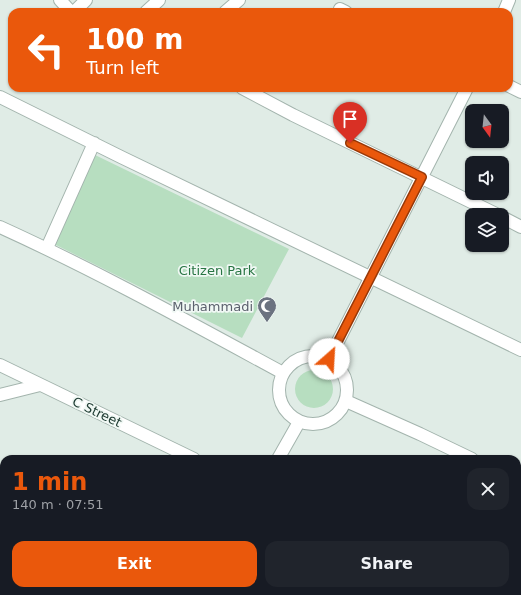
<!DOCTYPE html>
<html lang="en">
<head>
<meta charset="utf-8">
<style>
  body { margin:0; font-family:"DejaVu Sans",sans-serif; background:#20242c; color:#f1f3f6; height:100vh; display:flex; flex-direction:column; font-size:15px; white-space:nowrap }
  * { box-sizing:border-box; margin:0 }
  p { font-size:13px; color:#9ea1a6 }
  .icon { flex:none; width:22px; height:22px; fill:none; stroke:currentColor; stroke-width:2; stroke-linecap:round; stroke-linejoin:round }
  .map { position:relative; flex:1; overflow:hidden }
  .side { position:absolute; left:0px; top:455px; width:521px; height:140px; display:flex; flex-direction:column; background:#171b24; border-radius:12px 12px 0 0; box-shadow:0 1px 3px #0004 }
  .side>* { flex:none }
  .guide { position:absolute; left:8px; top:8px; width:505px; height:84px; border-radius:12px; box-shadow:0 1px 3px #0004; background:#ea580c; color:#fff; overflow:hidden }
  .needle { width:26px; rotate:165deg }
  .controls { position:absolute; left:465px; top:104px; display:grid; gap:8px }
  .controls a { display:grid; place-items:center; width:44px; height:44px; border-radius:8px; background:#171b24; box-shadow:0 1px 3px #0004; font-size:20px }
  .pin { position:absolute; display:grid; place-items:center; width:34px; height:34px; color:#fff; margin:-41px -17px; border-radius:50% 50% 50% 0; rotate:-45deg; box-shadow:0 0 4px #0007 }
  .pin .icon { rotate:45deg }
  .me { position:absolute; width:44px; margin:-22px; rotate:26deg; stroke-linejoin:round; filter:drop-shadow(0 0 3px #0008) }
  .turn { display:flex; align-items:center; gap:14px; height:84px; padding:0 12px; font-size:18px }
  .turn .icon { width:52px; height:52px; stroke-width:2.5 }
  .turn b { display:block; font-size:28px; line-height:34px }
  .round { display:grid; place-items:center; flex:none; width:42px; height:42px; border-radius:12px; background:#20242c }
  .head { display:flex; align-items:center; justify-content:space-between; height:68px; padding:0 12px }
  h1 { font-size:24px; font-weight:800; line-height:30px; color:#ea580c }
  .cta { display:flex; gap:8px; margin-top:auto; padding:8px 12px }
  .cta a { flex:1; height:46px; border-radius:12px; background:#ea580c; color:#fff; font-size:16px; font-weight:800; line-height:46px; text-align:center }
  .cta a+a { background:#20242c; color:#f1f3f6 }
  .map>svg:first-child { display:block }
  .green { fill:#b7dec0 }
  .lines { fill:none; stroke-linecap:round; stroke-linejoin:round }
  .minor-casing { stroke:#a3b4ad; stroke-width:14 }
  .tertiary-casing { stroke:#a3b4ad; stroke-width:14 }
  .minor { stroke:#fff; stroke-width:12 }
  .tertiary { stroke:#fff; stroke-width:12 }
  .route-casing { stroke:#983908; stroke-width:10 }
  .route { stroke:#ea580c; stroke-width:7 }
  .labels { text-anchor:middle; dominant-baseline:central; stroke-width:3.5; stroke-linejoin:round; paint-order:stroke }
  .park-label { font-size:13px; fill:#287543; stroke:#f0f8f4 }
  .worship-label { font-size:13px; fill:#5b616d; stroke:#f0f8f4; text-anchor:end }
  .street-label { font-size:13px; fill:#203d34; stroke:#f0f8f4 }
</style>
</head>
<body>
<div class="map">
<svg width="521" height="595" viewBox="0 0 521 595">
  <rect width="100%" height="100%" fill="#e0ece6"/>
  <path class="green" d="M93 154 289 249 242 338 54 244Z
    M295 389a19 19 0 1 1 38 0a19 19 0 1 1-38 0Z"/>
  <g class="lines">
    <g class="minor-casing">
      <path id="minor" d="M60 0 71 12
        M340 9 346 12
        M74 12 86 0
        M146 12 159 0
        M225 12 239 0
        M509 86 521 92
        M242 88 293 115 498 215
        M0 97 121 157 521 350
        M502 217 521 227
        M0 227C97 271 189 322 283 373
        M47 248 94 143
        M0 365 194 459
        M0 395 40 385
        M346 401 420 434 472 459
        M517 481 521 483
        M0 506 4 497
        M212 591 220 595
        M471 591 480 595"/>
    </g>
    <g class="tertiary-casing">
      <path id="tertiary" d="M504 12 509 0
        M279 390a34 34 0 1 1 68 0a34 34 0 1 1-68 0Z
        M329 359 467 88
        M278 459 299 422
        M206 595 208 591"/>
    </g>
    <use href="#minor" class="minor"/>
    <use href="#tertiary" class="tertiary"/>
  </g>
  <g class="lines">
    <g class="route-casing">
      <path id="route" d="M329 359 422 177 350 143"/>
    </g>
    <use href="#route" class="route"/>
  </g>
  <defs>
    <g id="mosque-pin" transform="scale(1)"><path d="M0 17L-7.5 6A9.5 9.5 0 1 1 7.5 6Z" fill="#6b7280" stroke="#f0f8f4"/><path d="M3.5-4.9A6 6 0 1 0 3.5 4.9A5 5 0 1 1 3.5-4.9Z" fill="#fff"/></g>
  </defs>
  <g fill-rule="evenodd">
    <use href="#mosque-pin" x="267" y="306"/>
  </g>
  <g class="labels">
    <g class="park-label">
      <text x="217" y="270">Citizen Park</text>
    </g>
    <g class="worship-label">
      <text x="253" y="306">Muhammadi</text>
    </g>
    <g class="street-label">
      <text transform="translate(97 412) rotate(26)">C Street</text>
    </g>
  </g>
</svg>
<div class="controls">
<a><svg class="needle" viewBox="-14 -14 28 28"><path d="M0-13l5 13h-10z" fill="#e53935"/><path d="M0 13l5-13h-10z" fill="#9ea1a6"/></svg></a>
<a><svg class="icon" aria-label="sound" viewBox="0 0 24 24"><path d="M4 9h4l5-4v14l-5-4H4zM17 9q2 3 0 6"/></svg></a>
<a><svg class="icon" aria-label="layers" viewBox="0 0 24 24"><path d="M12 4l9 5-9 5-9-5zM3 14l9 5 9-5"/></svg></a>
</div>
<div class="pin" style="left:350px;top:143px;background:#d93025"><svg class="icon" aria-label="arrive" viewBox="0 0 24 24"><path d="M6 21V4h12l-3 4 3 4H6"/></svg></div>
<svg class="me" style="left:329px;top:359px" viewBox="-20 -20 40 40"><circle r="19" fill="#fff"/><path d="M0-13L10 11 0 6-10 11z" fill="#ea580c"/></svg>
<div class="guide">
<div class="turn"><svg class="icon" aria-label="left" viewBox="0 0 24 24"><path d="M17 20v-9H6M10 6l-5 5 5 5"/></svg><div><b>100 m</b>Turn left</div></div>
</div>
<section class="side">
<div class="head"><div><h1>1 min</h1><p>140 m · 07:51</p></div><a class="round"><svg class="icon" aria-label="close" viewBox="0 0 24 24"><path d="M6 6l12 12M18 6L6 18"/></svg></a></div>
<div class="cta"><a>Exit</a><a>Share</a></div>
</section>
</div>
</body>
</html>
